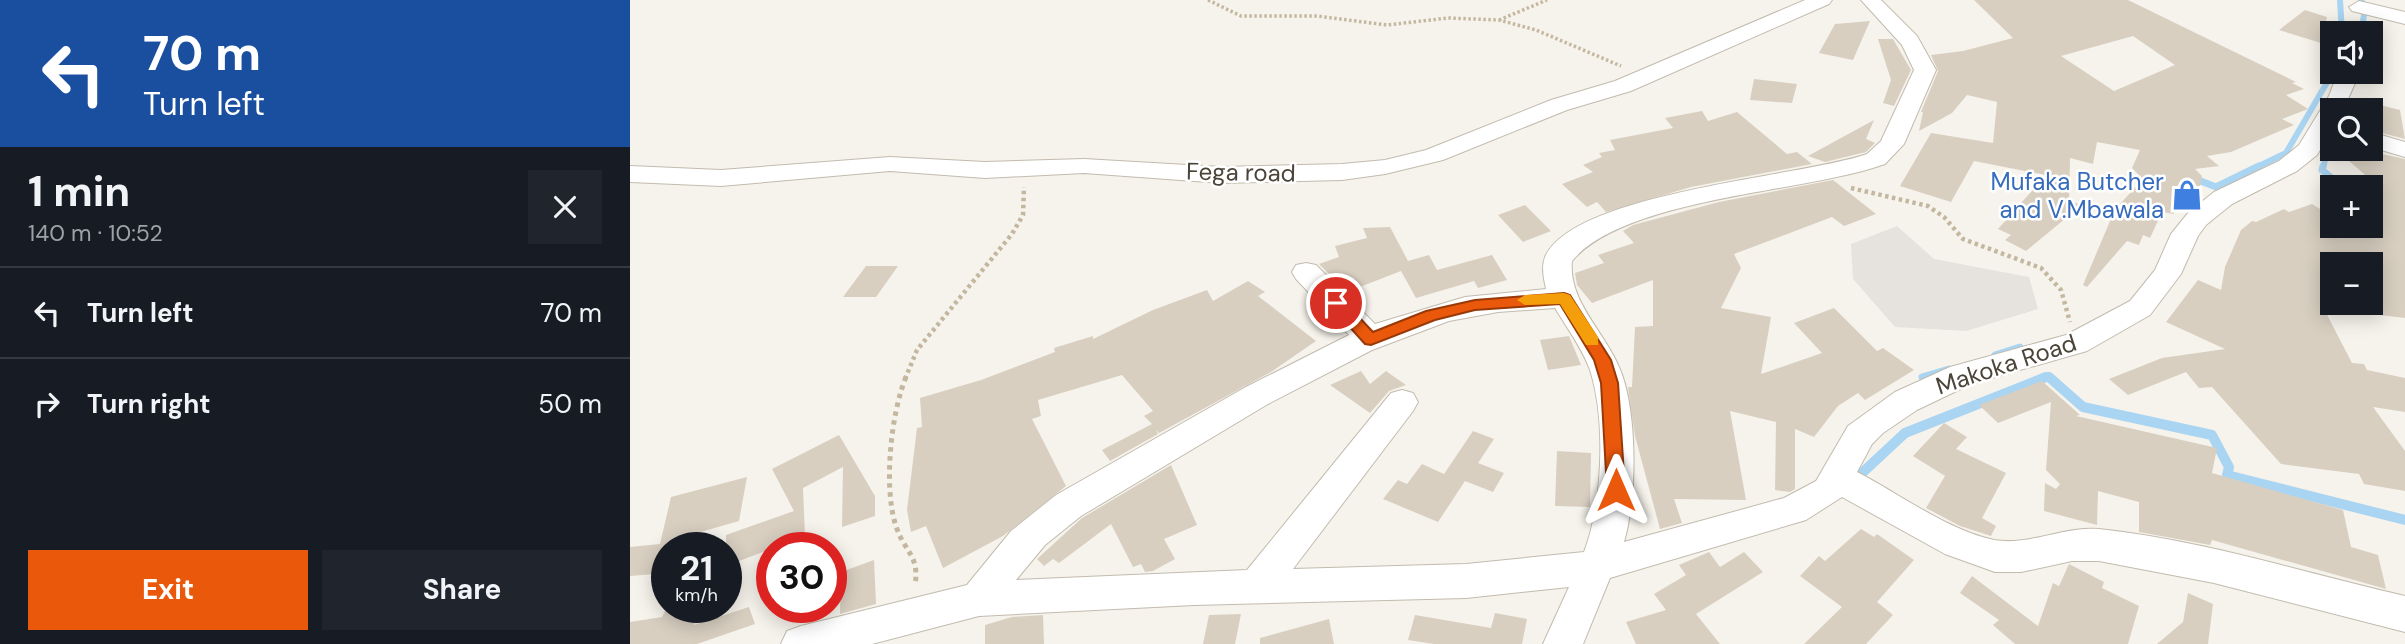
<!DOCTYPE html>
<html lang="en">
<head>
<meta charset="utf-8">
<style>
  body { margin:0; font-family:"DM Sans",sans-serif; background:#20242c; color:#f1f3f6; height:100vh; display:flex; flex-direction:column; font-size:26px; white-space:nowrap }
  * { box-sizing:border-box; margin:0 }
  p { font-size:23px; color:#9ea1a6 }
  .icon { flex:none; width:38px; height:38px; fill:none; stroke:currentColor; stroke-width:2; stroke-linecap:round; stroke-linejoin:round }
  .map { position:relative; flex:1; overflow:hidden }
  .panel { display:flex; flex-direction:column; background:#171b24; width:630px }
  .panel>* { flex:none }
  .hud { background:#1a4fa0; color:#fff; overflow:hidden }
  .tools { position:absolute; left:1690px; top:21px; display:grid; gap:14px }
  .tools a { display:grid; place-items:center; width:63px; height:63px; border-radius:0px; background:#171b24; box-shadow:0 4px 18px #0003; font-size:35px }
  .speed { position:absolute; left:21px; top:532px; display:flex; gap:14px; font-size:35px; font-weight:700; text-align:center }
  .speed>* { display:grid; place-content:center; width:91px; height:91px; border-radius:50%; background:#171b24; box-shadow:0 4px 18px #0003; line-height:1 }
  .speed small { font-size:18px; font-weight:400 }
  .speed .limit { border:10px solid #d22; background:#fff; color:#111 }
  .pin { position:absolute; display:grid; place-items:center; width:60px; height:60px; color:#fff; margin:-30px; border:4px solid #fff; border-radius:50%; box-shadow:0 2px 7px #0007 }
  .me { position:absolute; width:77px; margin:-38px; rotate:0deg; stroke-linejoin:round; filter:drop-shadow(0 0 5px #0008) }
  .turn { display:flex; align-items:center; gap:24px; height:147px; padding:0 28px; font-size:32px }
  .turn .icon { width:91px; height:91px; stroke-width:2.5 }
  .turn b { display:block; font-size:49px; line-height:60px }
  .round { display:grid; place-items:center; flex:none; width:74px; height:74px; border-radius:0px; background:#20242c }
  .headline { display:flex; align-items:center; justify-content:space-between; height:119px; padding:0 28px }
  h1 { font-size:42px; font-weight:700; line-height:52px }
  .action { display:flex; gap:14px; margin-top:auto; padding:14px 28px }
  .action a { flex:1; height:80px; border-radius:0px; background:#ea580c; color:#fff; font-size:28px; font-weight:700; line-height:80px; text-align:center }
  .action a+a { background:#20242c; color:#f1f3f6 }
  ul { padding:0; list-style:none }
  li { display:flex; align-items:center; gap:21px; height:91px; padding:0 28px; border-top:2px solid #363941 }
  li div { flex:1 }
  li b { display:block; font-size:26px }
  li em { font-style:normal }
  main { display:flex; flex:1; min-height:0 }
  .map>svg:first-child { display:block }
  .industrial { fill:#e6e2dd }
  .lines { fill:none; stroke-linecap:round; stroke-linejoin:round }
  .stream-far2 { stroke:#a9d4f2; stroke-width:6 }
  .stream-far1 { stroke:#a9d4f2; stroke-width:7 }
  .stream { stroke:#a9d4f2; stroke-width:10 }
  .building { fill:#d8cfc1; fill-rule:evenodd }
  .street-casing { stroke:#c2bbae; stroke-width:2 }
  .path-far2 { stroke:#c4b79f; stroke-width:3.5; stroke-dasharray:2.5 2.5; stroke-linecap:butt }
  .path-far1 { stroke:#c4b79f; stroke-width:4.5; stroke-dasharray:3.5 3.5; stroke-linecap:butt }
  .path { stroke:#c4b79f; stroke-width:5; stroke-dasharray:4.5 4.5; stroke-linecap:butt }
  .street { fill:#fff; fill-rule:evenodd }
  .route { fill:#ea580c; stroke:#983908; stroke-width:2 }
  .slow { fill:#f59e0b }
  .labels { text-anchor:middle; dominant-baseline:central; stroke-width:5; stroke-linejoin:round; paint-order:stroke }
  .street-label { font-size:24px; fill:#4b4439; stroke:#fff }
  .shop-label { font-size:24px; fill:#366cbe; stroke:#fff; text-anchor:end }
</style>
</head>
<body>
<main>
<section class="panel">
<div class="hud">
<div class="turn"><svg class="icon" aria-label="left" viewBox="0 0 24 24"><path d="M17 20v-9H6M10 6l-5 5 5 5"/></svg><div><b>70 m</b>Turn left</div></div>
</div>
<div class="headline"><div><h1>1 min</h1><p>140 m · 10:52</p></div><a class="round"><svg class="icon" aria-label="close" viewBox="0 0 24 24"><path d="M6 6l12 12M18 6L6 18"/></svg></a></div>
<ul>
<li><svg class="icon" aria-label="left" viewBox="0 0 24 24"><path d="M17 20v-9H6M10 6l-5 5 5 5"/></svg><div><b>Turn left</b></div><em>70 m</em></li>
<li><svg class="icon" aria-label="right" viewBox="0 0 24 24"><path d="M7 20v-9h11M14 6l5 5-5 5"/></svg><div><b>Turn right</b></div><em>50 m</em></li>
</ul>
<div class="action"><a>Exit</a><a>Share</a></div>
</section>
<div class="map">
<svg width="1775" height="644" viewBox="0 0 1775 644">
  <rect width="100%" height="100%" fill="#f6f3ec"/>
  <path class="industrial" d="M1267 226 1304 259 1399 277 1408 309 1336 331 1265 327 1223 279 1221 244Z"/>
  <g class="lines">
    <path class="stream-far2" d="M1710 0 1712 33
      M1731 0 1735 9 1731 33
      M1625 168 1656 153 1703 72
      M1693 168 1703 129"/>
    <path class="stream-far1" d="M1693 166 1692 170 1712 187
      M1563 178 1586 187 1629 166
      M1365 355 1390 347
      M1292 377 1319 369
      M1411 379 1418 376 1421 379"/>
    <path class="stream" d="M1419 377 1453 407 1582 435 1599 467 1597 475 1775 520
      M1232 473 1275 433 1416 377"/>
  </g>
  <path class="building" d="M1344 0H1498L1666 82 1662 83 1674 89 1656 95 1678 109 1652 119 1664 125 1601 152 1577 156 1589 166 1565 169 1572 176 1567 202 1561 207 1542 202 1544 214 1532 212 1520 238 1513 235 1509 245 1497 241 1457 287 1453 285 1483 214 1489 216V205L1513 179 1502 168 1510 150 1467 142 1463 164 1440 158 1439 201 1452 205 1396 251 1375 240 1381 235 1368 229 1416 175 1344 161 1321 202 1270 186 1301 133 1363 143 1367 102 1337 95 1322 113 1289 131 1293 112H1291L1308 71 1301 55 1333 51 1383 38ZM1503 36 1545 65 1484 91 1431 56Z
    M1675 10 1697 17 1691 43 1649 30Z
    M1240 21 1223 60 1189 53 1205 24Z
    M1248 39H1263L1281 70 1264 106 1253 103 1261 80Z
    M1124 79 1167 84 1162 103 1120 100Z
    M1741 103 1770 110 1775 139 1741 130Z
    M1072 111 1078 121 1107 112 1157 154 1167 152 1182 164 1061 187 976 212 967 202 957 207 932 184 963 172 953 165 972 157 969 153 985 150 980 140 1043 128 1035 118Z
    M1244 120 1236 139 1245 143 1236 152 1195 162 1178 156Z
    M1729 149 1775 159V318L1741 314V264H1703V310L1694 309 1722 363 1734 364 1737 370 1775 378V412L1743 407 1775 451V491L1734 484 1729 474 1651 464 1582 387 1569 388 1556 372 1498 395 1479 379 1532 358 1595 349 1536 322 1568 280 1591 290 1595 267 1611 230 1622 221 1626 222 1654 209 1659 212 1682 204 1703 217V226H1741V180L1719 161Z
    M1203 180 1246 214 1214 226 1202 217 1104 254 1111 268 1091 308 1141 317 1131 374 1192 353 1164 323 1204 308 1247 351 1253 348 1284 370 1235 400 1228 393 1208 406 1184 437 1165 429V489L1160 492 1145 490 1146 422 1100 411 1116 500 1044 499 1052 523 1030 529 1005 436 998 387H1002L1005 327 1023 326V280L962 303 947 285 945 273 974 263 968 255 1004 243 993 231 1003 225 1089 202Z
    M895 205 921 231 893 242 868 215Z
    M760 227 778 261 799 255 807 270 862 255 877 280 848 288 844 281 786 298 771 271 717 292 689 264 709 257 705 246 737 238 733 228Z
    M236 266H268L246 297H213Z
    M618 281 635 292 628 296 686 341 641 372 529 433 526 430 528 434 480 461 472 450 522 424 514 416 523 411 492 375 408 400 411 416 402 419 436 486 373 536 313 568 296 526 281 532 277 510 287 428 292 427 290 398 351 380 425 352 424 348 463 336V339L523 310 577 290 583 301Z
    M939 336 951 365 918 370 910 340Z
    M731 371 740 384 756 371 776 385 759 391 740 413 700 385Z
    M1412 381 1450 415 1446 416 1587 448 1582 473 1713 510 1721 547 1748 555 1756 589 1582 540 1580 545 1509 532V502L1468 491 1467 525 1414 511 1415 483 1426 489 1430 484 1416 470 1421 402 1368 423 1349 405Z
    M1314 423 1337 437 1326 449 1376 473 1352 518 1366 526 1361 536 1330 526 1296 508 1315 476 1283 456Z
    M843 431 864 439 848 463 874 473 863 492 835 481 808 522 753 499 768 480 777 484 792 464 814 474Z
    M209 435 245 496V516L212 527 213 467 173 488 175 536 96 566V535L164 511 142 469Z
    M927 451 961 453 960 507 925 506Z
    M541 465 567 525 534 539 545 559 523 571 515 572 511 564 503 567 481 524 429 563 423 559 414 566 407 559 452 518Z
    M117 477 109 521 60 535 52 548H37V573L0 576V547L30 544 41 497Z
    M1231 529 1244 537 1247 534 1284 560 1247 602 1263 615 1236 644H1174L1212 607 1170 576 1189 556 1195 561Z
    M1079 552 1090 567 1114 552 1133 572 1066 614 1090 644H1006L996 622 1036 610 1024 594 1056 575 1049 565Z
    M244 560 246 604 210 614 211 572Z
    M1439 564 1474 582 1472 588 1509 606 1498 644H1385L1363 625 1369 620 1330 593 1342 576 1408 626 1423 583 1429 586Z
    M1558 593 1583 604 1578 644H1527L1553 622Z
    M37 607H71L64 625 119 607 125 624 67 644H0V622L32 617Z
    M865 613 897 619 892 644H804L778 640 785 615 861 628Z
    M611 614 605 644H573L579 615Z
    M413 615 414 644H355V625L382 617Z
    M699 619 704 644H630V638Z"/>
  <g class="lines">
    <g class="street-casing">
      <path id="street" d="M1175 0H1202L1199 4 1001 91 937 110 813 160 755 174 712 180 592 183 454 173 355 178 260 171 91 186 0 182V166L91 170 260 157 355 162 454 159 592 167 712 164 755 160 796 150 921 100 985 81Z
        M1231 0H1251L1287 36 1306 70 1274 144 1255 164C1175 193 996 197 942 261 938 301 974 331 989 367 1008 410 1007 497 994 542L1154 498 1186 481 1218 426 1265 392 1320 367 1436 335 1500 301 1525 270 1541 234 1558 213 1584 192 1649 161 1669 145 1699 96 1708 72H1730L1713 110H1703V128L1687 155 1667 171 1602 204 1576 225 1568 236 1551 274 1520 315 1457 351 1341 384 1287 410 1253 433 1242 444 1227 472C1268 493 1319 531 1364 540 1399 546 1434 526 1469 529 1573 540 1674 573 1775 596V632L1584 583 1469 561H1442L1391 572H1365L1315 554 1212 497 1176 520 980 578 953 644H913L939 587 836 598 564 605 349 616 242 644H151L157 631 171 626 337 585 381 531 426 495 616 387 719 335 666 279 662 272 666 265 676 263 686 265 745 324 835 297 916 289C914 279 911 268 915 257 944 192 1171 177 1237 154L1251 141 1284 70 1272 45ZM925 308C937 328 952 348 960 370 976 420 973 502 954 552L836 564 663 569 783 411 788 402 783 393 772 390 761 393 617 570 386 580 415 545 451 516 638 404 742 350 819 321 868 312Z
        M1729 1 1775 12V24L1722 11 1719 7Z
        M1741 132 1775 142V157L1741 147Z"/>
    </g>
    <path class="path-far2" d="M578 0 611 16H687L757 25 818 18 869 20 906 30 991 66
      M869 20 917 0"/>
    <path class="path-far1" d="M1221 188 1298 206 1314 217 1333 239 1411 268 1431 290 1440 322
      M275 379 287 350 382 234 393 215 394 187"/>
    <path class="path" d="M276 377C261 413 253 488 266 526 274 552 290 555 285 585"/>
    <use href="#street" class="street"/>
  </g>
  <path class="route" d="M934 293 940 295 981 360 988 383 995 490 993 495H979L977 490 971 383 964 360 930 304 845 310 805 320 741 345 735 344 698 303 701 299H712L743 332 796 311 845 300Z"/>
  <path class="slow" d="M934 293 940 295 968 337V345H956L930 304 895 305 887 300 895 295Z"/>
  <defs>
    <g id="shop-bare" transform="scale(2.415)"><path d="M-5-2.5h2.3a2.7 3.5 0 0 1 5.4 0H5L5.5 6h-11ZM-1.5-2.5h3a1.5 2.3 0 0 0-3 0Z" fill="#3f7fe0" stroke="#fff" stroke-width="2.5" paint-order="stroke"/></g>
  </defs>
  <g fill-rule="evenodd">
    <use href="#shop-bare" x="1557" y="195"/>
  </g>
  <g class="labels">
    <g class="street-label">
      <text transform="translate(611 172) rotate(1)">Fega road</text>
      <text transform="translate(1376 364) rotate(-18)">Makoka Road</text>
    </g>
    <g class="shop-label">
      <text x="1534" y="181">Mufaka Butcher<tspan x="1534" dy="28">and V.Mbawala</tspan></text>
    </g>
  </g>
</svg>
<div class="tools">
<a><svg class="icon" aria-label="sound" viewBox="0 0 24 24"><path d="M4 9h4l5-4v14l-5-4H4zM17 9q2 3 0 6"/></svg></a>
<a><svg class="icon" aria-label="search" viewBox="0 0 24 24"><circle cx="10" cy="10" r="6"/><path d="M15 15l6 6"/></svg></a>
<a>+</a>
<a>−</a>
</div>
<div class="speed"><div>21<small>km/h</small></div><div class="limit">30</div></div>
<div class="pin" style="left:706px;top:303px;background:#d93025"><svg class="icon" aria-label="arrive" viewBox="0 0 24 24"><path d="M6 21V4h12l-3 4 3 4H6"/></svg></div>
<svg class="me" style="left:986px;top:490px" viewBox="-20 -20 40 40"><path d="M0-17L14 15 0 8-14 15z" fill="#ea580c" stroke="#fff" stroke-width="4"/></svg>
</div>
</main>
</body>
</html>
